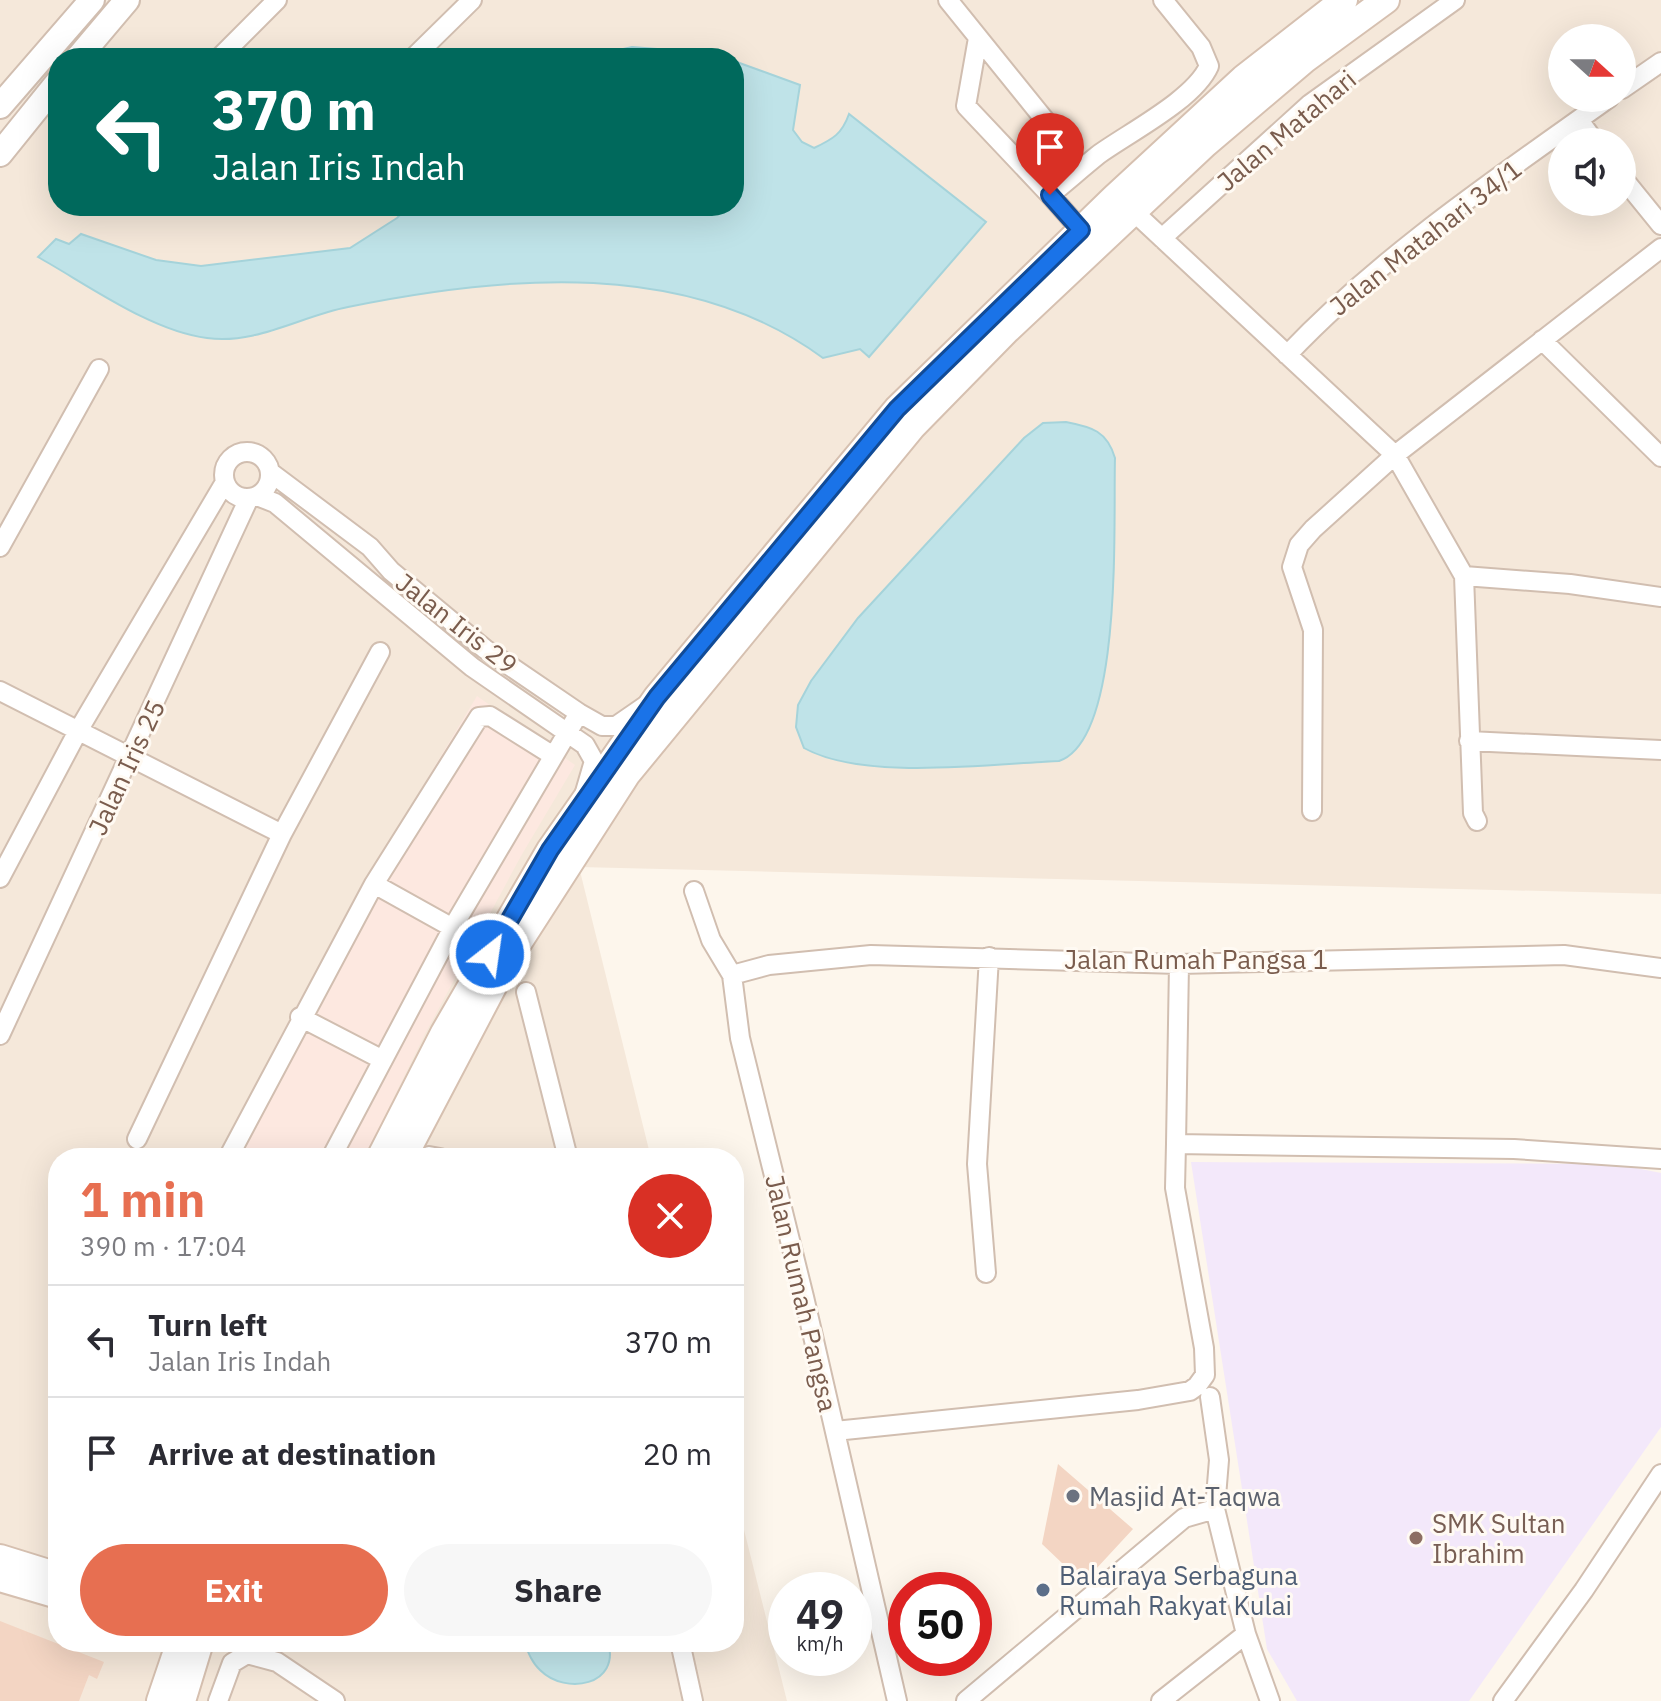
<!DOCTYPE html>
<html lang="en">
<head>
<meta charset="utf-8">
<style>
  body { margin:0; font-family:"IBM Plex Sans",sans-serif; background:#f7f7f7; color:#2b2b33; height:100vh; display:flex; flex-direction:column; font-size:30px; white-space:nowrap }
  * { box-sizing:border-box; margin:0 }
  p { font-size:26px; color:#7c7c81 }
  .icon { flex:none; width:44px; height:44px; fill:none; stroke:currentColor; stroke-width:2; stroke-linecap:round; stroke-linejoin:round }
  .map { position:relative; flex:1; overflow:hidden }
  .drawer { position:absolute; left:48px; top:1148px; width:696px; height:504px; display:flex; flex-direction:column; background:#fff; border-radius:32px; box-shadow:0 8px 32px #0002 }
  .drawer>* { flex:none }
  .guide { position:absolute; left:48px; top:48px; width:696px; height:168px; border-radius:32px; box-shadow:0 8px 32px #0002; background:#00695c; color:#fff; overflow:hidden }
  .needle { width:52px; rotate:111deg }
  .buttons { position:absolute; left:1548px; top:24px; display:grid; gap:16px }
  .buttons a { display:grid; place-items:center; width:88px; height:88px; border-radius:50%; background:#fff; box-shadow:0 8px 32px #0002; font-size:40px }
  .speed { position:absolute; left:768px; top:1572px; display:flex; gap:16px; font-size:40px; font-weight:700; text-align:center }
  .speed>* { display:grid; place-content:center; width:104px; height:104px; border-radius:50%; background:#fff; box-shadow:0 8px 32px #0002; line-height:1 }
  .speed small { font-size:20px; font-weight:400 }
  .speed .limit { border:12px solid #d22; background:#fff; color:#111 }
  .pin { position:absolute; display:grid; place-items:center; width:68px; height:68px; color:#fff; margin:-82px -34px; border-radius:50% 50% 50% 0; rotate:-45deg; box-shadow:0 0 8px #0007 }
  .pin .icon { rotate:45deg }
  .me { position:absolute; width:88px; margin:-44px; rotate:30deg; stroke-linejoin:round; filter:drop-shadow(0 0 6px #0008) }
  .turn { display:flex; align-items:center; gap:28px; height:168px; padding:0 32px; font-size:36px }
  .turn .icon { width:104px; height:104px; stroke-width:2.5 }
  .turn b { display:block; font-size:56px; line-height:68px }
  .round { display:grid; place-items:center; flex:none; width:84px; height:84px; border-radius:42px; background:#f7f7f7 }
  .summary { display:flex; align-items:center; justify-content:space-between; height:136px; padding:0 32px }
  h1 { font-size:48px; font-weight:700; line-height:60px; color:#e76f51 }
  .cta { display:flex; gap:16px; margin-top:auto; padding:16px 32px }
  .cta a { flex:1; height:92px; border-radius:48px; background:#e76f51; color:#fff; font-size:32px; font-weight:700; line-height:92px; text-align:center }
  .cta a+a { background:#f7f7f7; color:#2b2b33 }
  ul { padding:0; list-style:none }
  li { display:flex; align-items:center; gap:24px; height:112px; padding:0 32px; border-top:2px solid #e1e1e2 }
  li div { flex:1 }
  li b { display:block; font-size:30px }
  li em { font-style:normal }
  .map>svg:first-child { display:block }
  .residential { fill:#f5e8da; fill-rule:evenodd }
  .commercial { fill:#fde8e0 }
  .education { fill:#f3e8fa }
  .water { fill:#bfe3e8; stroke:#a5d3da; stroke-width:2 }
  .building { fill:#f3d5c3 }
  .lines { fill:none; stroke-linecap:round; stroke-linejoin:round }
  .minor-casing { stroke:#d1beb0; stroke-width:22 }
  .tertiary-casing { stroke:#d1beb0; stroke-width:28 }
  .secondary-casing { stroke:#d6c0b0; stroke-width:30 }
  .minor { stroke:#fff; stroke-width:18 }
  .tertiary { stroke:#fff; stroke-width:24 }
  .secondary { stroke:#fff; stroke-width:26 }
  .route-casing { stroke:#114b97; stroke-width:20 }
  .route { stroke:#1a73e8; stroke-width:14 }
  .worship-dot { fill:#6b7280; stroke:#fffaf3; stroke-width:3 }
  .education-dot { fill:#8d6e63; stroke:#fffaf3; stroke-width:3 }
  .service-dot { fill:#5c6f8a; stroke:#fffaf3; stroke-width:3 }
  .labels { text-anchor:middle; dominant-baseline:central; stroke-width:6; stroke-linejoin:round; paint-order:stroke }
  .street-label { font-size:26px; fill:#7a5c4d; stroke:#fffaf3 }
  .worship-label { font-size:26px; fill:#5b616d; stroke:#fffaf3; text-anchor:start }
  .education-label { font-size:26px; fill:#785e54; stroke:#fffaf3; text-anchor:start }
  .service-label { font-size:26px; fill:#4e5e75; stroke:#fffaf3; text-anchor:start }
</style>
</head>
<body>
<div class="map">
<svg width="1661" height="1701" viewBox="0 0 1661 1701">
  <rect width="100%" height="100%" fill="#fdf6ec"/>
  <path class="residential" d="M0 0H1661V894L579 867 651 1158H58V1642H734V1490L787 1701H0ZM1562 38H1622V98H1562ZM58 58H734V206H58ZM1562 142H1622V202H1562Z"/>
  <path class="commercial" d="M477 696 575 765 521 856 425 1034 364 1158H221L279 1039 358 894Z"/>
  <path class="education" d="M1191 1162 1616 1164 1661 1173V1427L1469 1701H1297L1267 1649Z"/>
  <path class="water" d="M632 47 695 52 722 58H583Z
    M734 61 800 85 793 130 802 142 814 148C833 139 842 134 849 114L986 222 869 357 860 349 823 358C687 258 505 275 348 307 301 316 256 345 207 338 151 331 88 285 38 257L56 239 69 244 81 234 156 260 201 266 350 248 397 218 409 206H734Z
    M1066 422C1092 427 1107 431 1115 458 1113 520 1124 739 1059 761 990 764 863 781 804 748L796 727 798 705 811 681 858 618 1024 438 1043 423Z
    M524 1642H608C621 1685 566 1696 540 1670 532 1663 528 1652 524 1642Z"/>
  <path class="building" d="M1058 1464 1133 1529 1083 1583 1042 1544Z
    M0 1621 104 1662 97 1679 89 1675 79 1701H0Z"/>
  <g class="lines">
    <g class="minor-casing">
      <path id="minor" d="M948 0 1065 145 1071 147
        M978 38 966 106 1050 195
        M219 58 277 0
        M413 58 472 0
        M1622 89 1661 62
        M1579 120 1595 142
        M1622 177 1661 225
        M1134 212 1395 455 1313 529 1299 545 1292 567 1313 630 1312 811
        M1081 230 1050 195C1066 182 1082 168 1098 155 1128 133 1194 100 1209 66L1201 47 1163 0
        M1162 238 1310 104 1455 0
        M1542 340 1661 457
        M1287 355C1382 255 1497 178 1609 98
        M224 475a23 23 0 1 1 46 0a23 23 0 1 1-46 0Z
        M270 472 370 547 391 571 485 649 579 713 602 726H616L645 706
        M257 496 275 503 472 667 585 745 594 761 585 792
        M0 547 99 369
        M1464 576 1570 584 1661 597
        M0 691 282 834
        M1469 741 1661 750
        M1477 821 1473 813 1464 576 1395 455 1661 248
        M0 878 78 731 225 482
        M374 884 453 928
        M694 891 711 940 732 975 740 1038 804 1297 897 1701
        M1179 964 1176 1144 1514 1149 1661 1159
        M732 975 769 965 871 955 1179 964 1564 955 1661 968
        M526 992 568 1158
        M300 1017 383 1060
        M0 1035 249 498
        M137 1139 282 834 380 652
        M429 1156 440 1158
        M228 1158 374 884 479 717 490 716 552 755
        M331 1158 457 920 579 713
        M986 1273 977 1164 989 957
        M1210 1397 1219 1460 1215 1509
        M835 1431 1138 1400 1190 1391 1197 1386 1205 1375 1204 1348 1175 1188 1176 1144
        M680 1642 693 1701
        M218 1701 232 1663 247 1654 277 1662 335 1701
        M966 1701 1184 1518 1215 1509 1246 1634 1270 1701
        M1161 1701 1246 1634
        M1503 1701 1584 1590 1661 1474"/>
    </g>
    <g class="tertiary-casing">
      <path id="tertiary" d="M78 58 127 0
        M0 106 92 0
        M0 154 58 82"/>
    </g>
    <g class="secondary-casing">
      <path id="secondary" d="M380 1158 444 1033 550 850 657 697 897 409 1114 198 1244 78 1344 0
        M403 1158 506 962 627 774 912 427 1007 330 1205 144 1304 60 1386 0
        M0 1558 58 1576
        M0 1578 58 1595
        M160 1701 180 1642
        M182 1701 200 1642"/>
    </g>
    <use href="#minor" class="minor"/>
    <use href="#tertiary" class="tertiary"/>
    <use href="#secondary" class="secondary"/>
  </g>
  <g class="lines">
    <g class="route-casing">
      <path id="route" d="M490 954 550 850 657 697 897 409 1081 230 1050 195"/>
    </g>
    <use href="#route" class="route"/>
  </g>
  <circle class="worship-dot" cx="1073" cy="1496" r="8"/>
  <circle class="education-dot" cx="1416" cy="1538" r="8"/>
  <circle class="service-dot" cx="1043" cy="1590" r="8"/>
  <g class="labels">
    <g class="street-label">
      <text transform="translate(1286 130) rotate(-40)">Jalan Matahari</text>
      <text transform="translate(1425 237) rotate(-38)">Jalan Matahari 34/1</text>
      <text transform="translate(457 623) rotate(38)">Jalan Iris 29</text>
      <text transform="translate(126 767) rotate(-65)">Jalan Iris 25</text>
      <text x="1196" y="959">Jalan Rumah Pangsa 1</text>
      <text transform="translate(802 1293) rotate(77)">Jalan Rumah Pangsa</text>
    </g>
    <g class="worship-label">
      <text x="1089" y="1496">Masjid At-Taqwa</text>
    </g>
    <g class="education-label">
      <text x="1432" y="1523">SMK Sultan<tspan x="1432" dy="30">Ibrahim</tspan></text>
    </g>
    <g class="service-label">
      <text x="1059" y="1575">Balairaya Serbaguna<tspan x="1059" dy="30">Rumah Rakyat Kulai</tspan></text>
    </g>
  </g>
</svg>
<div class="buttons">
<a><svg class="needle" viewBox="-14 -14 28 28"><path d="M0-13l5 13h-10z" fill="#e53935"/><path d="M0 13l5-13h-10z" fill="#7c7c81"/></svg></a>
<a><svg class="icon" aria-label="sound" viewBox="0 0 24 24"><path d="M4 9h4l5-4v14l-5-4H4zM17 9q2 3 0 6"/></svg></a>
</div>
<div class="speed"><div>49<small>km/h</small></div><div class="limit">50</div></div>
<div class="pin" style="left:1050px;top:195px;background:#d93025"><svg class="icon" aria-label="arrive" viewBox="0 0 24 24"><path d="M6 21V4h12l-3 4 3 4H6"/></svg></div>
<svg class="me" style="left:490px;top:954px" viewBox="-20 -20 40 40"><circle r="17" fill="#1a73e8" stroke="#fff" stroke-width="3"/><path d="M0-11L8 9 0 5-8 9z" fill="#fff"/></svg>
<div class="guide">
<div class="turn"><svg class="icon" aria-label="left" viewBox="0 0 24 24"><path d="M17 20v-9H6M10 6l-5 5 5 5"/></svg><div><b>370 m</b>Jalan Iris Indah</div></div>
</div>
<section class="drawer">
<div class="summary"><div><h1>1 min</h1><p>390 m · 17:04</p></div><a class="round" style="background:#d93025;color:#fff"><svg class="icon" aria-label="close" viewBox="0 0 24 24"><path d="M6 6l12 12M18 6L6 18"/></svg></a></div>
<ul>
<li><svg class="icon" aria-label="left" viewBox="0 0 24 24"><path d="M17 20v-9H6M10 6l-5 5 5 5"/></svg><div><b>Turn left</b><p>Jalan Iris Indah</p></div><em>370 m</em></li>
<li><svg class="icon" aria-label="arrive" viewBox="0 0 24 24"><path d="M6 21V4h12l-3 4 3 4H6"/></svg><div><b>Arrive at destination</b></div><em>20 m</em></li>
</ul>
<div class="cta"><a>Exit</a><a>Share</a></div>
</section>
</div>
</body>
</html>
